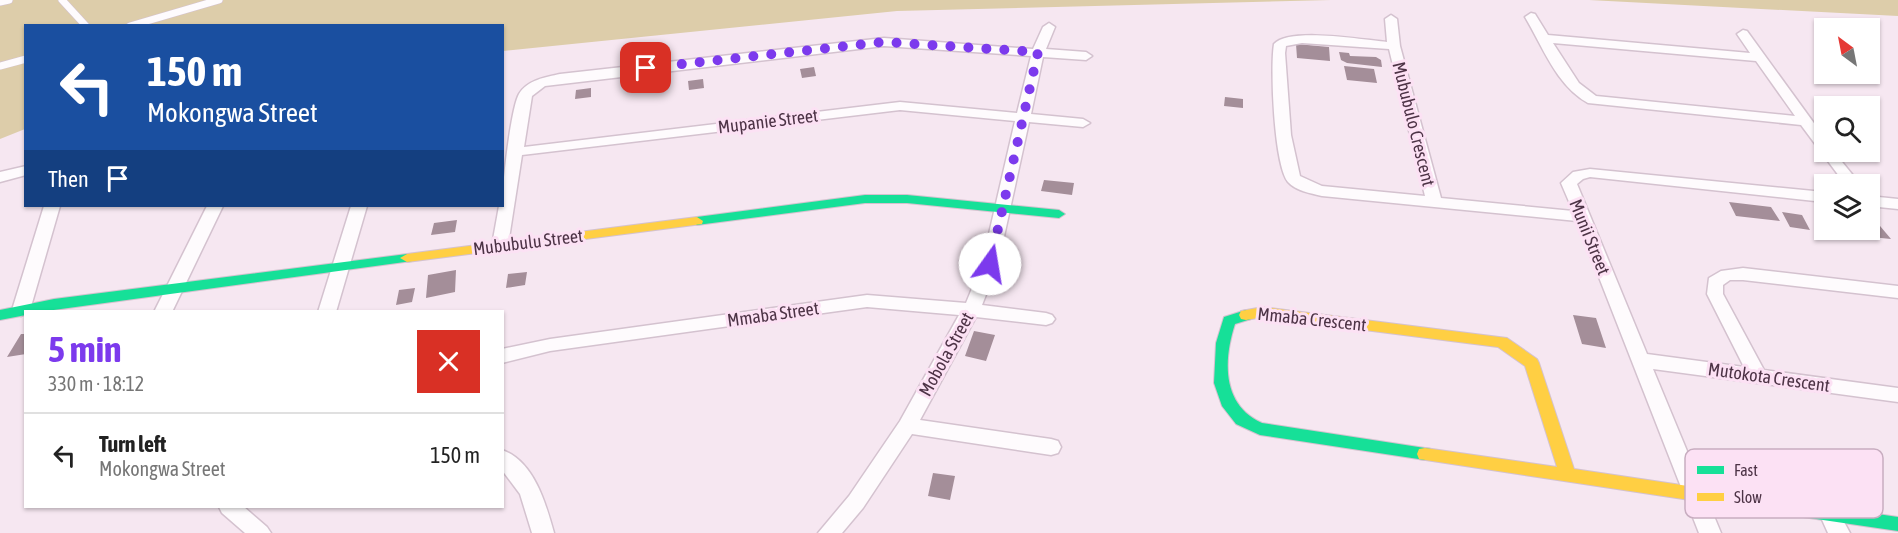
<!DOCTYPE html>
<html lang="en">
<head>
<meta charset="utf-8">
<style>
  body { margin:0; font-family:"Asap Condensed",sans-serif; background:#f2f2f2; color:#222; height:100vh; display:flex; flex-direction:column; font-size:22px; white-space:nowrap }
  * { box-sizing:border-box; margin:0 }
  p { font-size:20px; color:#767676 }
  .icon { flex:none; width:33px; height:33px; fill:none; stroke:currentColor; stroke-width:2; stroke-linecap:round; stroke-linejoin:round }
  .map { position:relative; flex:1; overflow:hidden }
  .sheet { position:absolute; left:24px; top:310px; width:480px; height:198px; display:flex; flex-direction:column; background:#fff; border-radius:0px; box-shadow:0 2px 4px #0004 }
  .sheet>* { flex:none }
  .banner { position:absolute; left:24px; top:24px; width:480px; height:183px; border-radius:0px; box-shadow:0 2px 4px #0004; background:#1a4fa0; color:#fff; overflow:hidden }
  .needle { width:39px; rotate:328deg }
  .fabs { position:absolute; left:1814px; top:18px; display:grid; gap:12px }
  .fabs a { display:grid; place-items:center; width:66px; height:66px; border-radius:0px; background:#fff; box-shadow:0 2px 4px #0004; font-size:30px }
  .pin { position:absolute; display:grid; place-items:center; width:51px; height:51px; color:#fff; margin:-26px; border-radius:12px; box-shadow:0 3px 9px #0006 }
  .me { position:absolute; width:66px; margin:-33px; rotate:13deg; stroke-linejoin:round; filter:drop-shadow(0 0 4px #0008) }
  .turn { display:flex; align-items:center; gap:21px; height:126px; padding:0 24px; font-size:27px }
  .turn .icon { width:78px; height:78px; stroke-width:2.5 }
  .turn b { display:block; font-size:42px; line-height:51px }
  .then { display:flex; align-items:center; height:57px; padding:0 24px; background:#0003; gap:12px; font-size:22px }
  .round { display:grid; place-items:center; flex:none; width:63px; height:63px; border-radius:0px; background:#f2f2f2 }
  .summary { display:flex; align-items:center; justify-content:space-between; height:102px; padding:0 24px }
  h1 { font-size:36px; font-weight:700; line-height:45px; color:#7c3aed }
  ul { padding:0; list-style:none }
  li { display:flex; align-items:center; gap:18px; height:84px; padding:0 24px; border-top:2px solid #e0e0e0 }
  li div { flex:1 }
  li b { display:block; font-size:22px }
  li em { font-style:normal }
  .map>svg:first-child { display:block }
  .green { fill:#ddcdaa }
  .building { fill:#a48e99 }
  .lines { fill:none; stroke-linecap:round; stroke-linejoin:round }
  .lane-casing { stroke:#d4c2cf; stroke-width:8 }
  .street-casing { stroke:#d4c2cf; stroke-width:3 }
  .fast-casing { stroke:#d4c2cf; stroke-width:2 }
  .slow-casing { stroke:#d4c2cf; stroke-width:2 }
  .lane { stroke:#fefbfd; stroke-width:7 }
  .street { fill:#fefbfd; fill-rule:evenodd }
  .fast { fill:#16e098; fill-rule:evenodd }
  .slow { fill:#ffcf43; fill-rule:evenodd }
  .route { stroke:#7c3aed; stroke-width:10; stroke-dasharray:0 18 }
  .labels { text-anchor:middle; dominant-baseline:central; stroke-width:6; stroke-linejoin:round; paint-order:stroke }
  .street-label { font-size:18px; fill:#4d3346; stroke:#fce1f4 }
  .key { fill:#fce1f4; stroke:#c8adc0; stroke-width:1.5 }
  .key-label { font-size:16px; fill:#4d3346 }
</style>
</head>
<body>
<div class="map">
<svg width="1898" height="533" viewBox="0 0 1898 533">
  <rect width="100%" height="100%" fill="#f6e7f1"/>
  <path class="green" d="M0 0H1331L897 11 503 51 502 26H26L25 129 0 139Z
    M1589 0H1898V16Z"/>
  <path class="building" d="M1296 44 1329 47 1330 61 1297 58Z
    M1339 52 1349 53 1350 56 1376 57 1381 60 1382 67 1347 63 1341 60Z
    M1344 66 1374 69 1377 83 1347 80Z
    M814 67 816 76 802 78 800 69Z
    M703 79 704 88 689 90 688 81Z
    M591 88V97L575 99 576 90Z
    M1225 97 1243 99V108L1224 106Z
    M1044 180 1074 183 1072 195 1041 191Z
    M1729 202 1771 207 1780 221 1736 216Z
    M1782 212 1802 215 1810 230 1790 227Z
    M457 220 455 232 431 235 434 223Z
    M1869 220H1875L1891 239 1871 237 1865 230H1869Z
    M456 270 455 292 426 298 428 275Z
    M527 272 525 285 506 288 508 274Z
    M415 288 412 302 396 305 399 290Z
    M1573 315 1596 318 1606 348 1582 344Z
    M974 331 995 335 986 361 965 356Z
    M21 334H26V354L7 357Z
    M933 473 955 476 950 500 928 496Z"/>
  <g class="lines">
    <g class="lane-casing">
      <path id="lane" d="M62 0 86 26
        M0 2 9 0
        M130 26 219 0
        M0 66 26 59"/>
    </g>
    <g class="street-casing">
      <path id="street" d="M1531 13 1535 14 1548 35 1750 53 1737 34 1743 30 1747 31 1824 137V152H1834L1860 184H1845L1801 125 1588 103C1556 85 1543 47 1525 17ZM1553 43 1756 61 1795 116 1596 96 1579 83Z
        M1391 15 1397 19 1400 46 1441 198 1573 211 1561 183 1573 172 1590 169 1824 192V202L1590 177 1583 179 1577 184 1647 354 1744 367 1707 294 1709 278 1721 271 1743 268 1898 286V298L1743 280H1730L1723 285V294L1764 370 1898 388V402L1653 369 1721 533H1699L1577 221 1322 196C1310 193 1296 191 1288 182 1274 165 1270 68 1274 44 1290 27 1363 40 1387 42L1385 19ZM1302 43 1389 49 1425 196 1322 186 1300 176 1291 135 1285 53 1286 46Z
        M1049 23 1055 27 1046 49 1086 52 1092 56 1086 60 1043 57 1031 114 1083 119 1090 123 1083 127 1029 122 998 264 982 305 1046 313 1052 315 1055 319 1052 323 1046 325 976 317 920 420 1051 439 1058 441 1061 447 1058 453 1051 455 912 434 863 508 842 533H818L849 496 900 421 959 315 867 307 550 351 502 363V349L550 339 867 295 966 303 982 264 1015 121 900 110 522 155 508 245 500 250 492 245 499 206H502C502 187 511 108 519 94 527 80 546 77 560 74L884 38 1033 49 1043 27ZM884 46 1031 56 1017 113 900 102 524 147 532 96 545 86Z
        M26 166V175L0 182V172Z
        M1869 196 1898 199V209L1869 206Z
        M44 206H60L30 310 21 316 12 310Z
        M207 206H223L172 312H154Z
        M351 206H367L336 312H318Z
        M502 450C534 461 546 504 554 533H532L520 494 502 470Z
        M1829 504 1836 507 1850 533H1828L1819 513 1822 507Z
        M219 507H244L267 527 271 533H245L222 513Z"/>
    </g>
    <g class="fast-casing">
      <path id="fast" d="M865 195H907L1059 210 1065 214 1059 218 907 203H865L697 225 691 221 697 217Z
        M407 254 414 258 412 261 39 312H26V315L0 320V310L54 299Z
        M1246 310 1251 311 1253 315 1251 319 1235 324C1223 361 1222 405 1262 423L1425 448 1431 449 1433 454 1431 459 1425 460 1260 435 1236 424 1222 406 1214 383 1216 343 1224 317Z
        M1789 501 1898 517V531L1789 515 1783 513 1781 508 1783 503Z"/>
    </g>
    <g class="slow-casing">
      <path id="slow" d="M697 217 703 221 702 224 407 262 400 258 407 254Z
        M1263 307 1507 338 1537 359 1539 363 1574 469 1789 501 1795 503 1797 508 1795 513 1789 515 1419 459 1417 454 1419 449 1425 448 1557 467 1525 366 1498 347 1263 317 1246 320 1241 319 1239 315 1241 311Z"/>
    </g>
    <use href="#lane" class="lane"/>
    <use href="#street" class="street"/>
    <use href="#fast" class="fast"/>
    <use href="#slow" class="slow"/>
  </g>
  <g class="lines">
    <path class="route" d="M646 68 884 42 1038 52 990 264"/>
  </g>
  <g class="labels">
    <g class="street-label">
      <text transform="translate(768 121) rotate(-7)">Mupanie Street</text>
      <text transform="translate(1414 124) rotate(76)">Mububulo Crescent</text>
      <text transform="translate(1590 237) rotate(68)">Munii Street</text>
      <text transform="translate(528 242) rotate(-7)">Mububulu Street</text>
      <text transform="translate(773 314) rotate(-8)">Mmaba Street</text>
      <text transform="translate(1312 319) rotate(6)">Mmaba Crescent</text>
      <text transform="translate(946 354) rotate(-61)">Mobola Street</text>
      <text transform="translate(1769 377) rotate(8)">Mutokota Crescent</text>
    </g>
  </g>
  <rect x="1685" y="449" width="198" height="69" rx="9" class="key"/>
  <rect x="1697" y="466" width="27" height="8" fill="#16e098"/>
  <rect x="1697" y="493" width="27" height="8" fill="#ffcf43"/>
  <g class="key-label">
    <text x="1734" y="476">Fast</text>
    <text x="1734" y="503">Slow</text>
  </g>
</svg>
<div class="fabs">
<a><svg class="needle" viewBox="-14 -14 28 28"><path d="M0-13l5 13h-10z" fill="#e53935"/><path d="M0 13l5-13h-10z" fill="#767676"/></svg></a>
<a><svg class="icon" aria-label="search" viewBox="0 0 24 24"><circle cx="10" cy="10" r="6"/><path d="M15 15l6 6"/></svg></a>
<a><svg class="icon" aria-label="layers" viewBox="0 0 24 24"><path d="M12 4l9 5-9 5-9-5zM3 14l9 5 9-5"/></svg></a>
</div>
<div class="pin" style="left:646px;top:68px;background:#d93025"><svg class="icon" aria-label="arrive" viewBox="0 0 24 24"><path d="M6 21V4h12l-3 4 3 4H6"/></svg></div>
<svg class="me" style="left:990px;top:264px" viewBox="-20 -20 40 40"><circle r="19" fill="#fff"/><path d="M0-13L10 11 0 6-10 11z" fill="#7c3aed"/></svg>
<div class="banner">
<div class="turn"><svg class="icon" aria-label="left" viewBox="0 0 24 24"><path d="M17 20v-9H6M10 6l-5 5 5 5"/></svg><div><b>150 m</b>Mokongwa Street</div></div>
<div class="then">Then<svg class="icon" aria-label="arrive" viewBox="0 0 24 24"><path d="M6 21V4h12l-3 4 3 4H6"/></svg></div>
</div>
<section class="sheet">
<div class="summary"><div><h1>5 min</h1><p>330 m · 18:12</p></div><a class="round" style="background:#d93025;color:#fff"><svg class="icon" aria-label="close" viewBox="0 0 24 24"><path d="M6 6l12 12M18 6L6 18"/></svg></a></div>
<ul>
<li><svg class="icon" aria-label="left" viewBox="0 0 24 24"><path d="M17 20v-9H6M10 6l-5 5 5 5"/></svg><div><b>Turn left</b><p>Mokongwa Street</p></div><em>150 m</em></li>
</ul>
</section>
</div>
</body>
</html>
